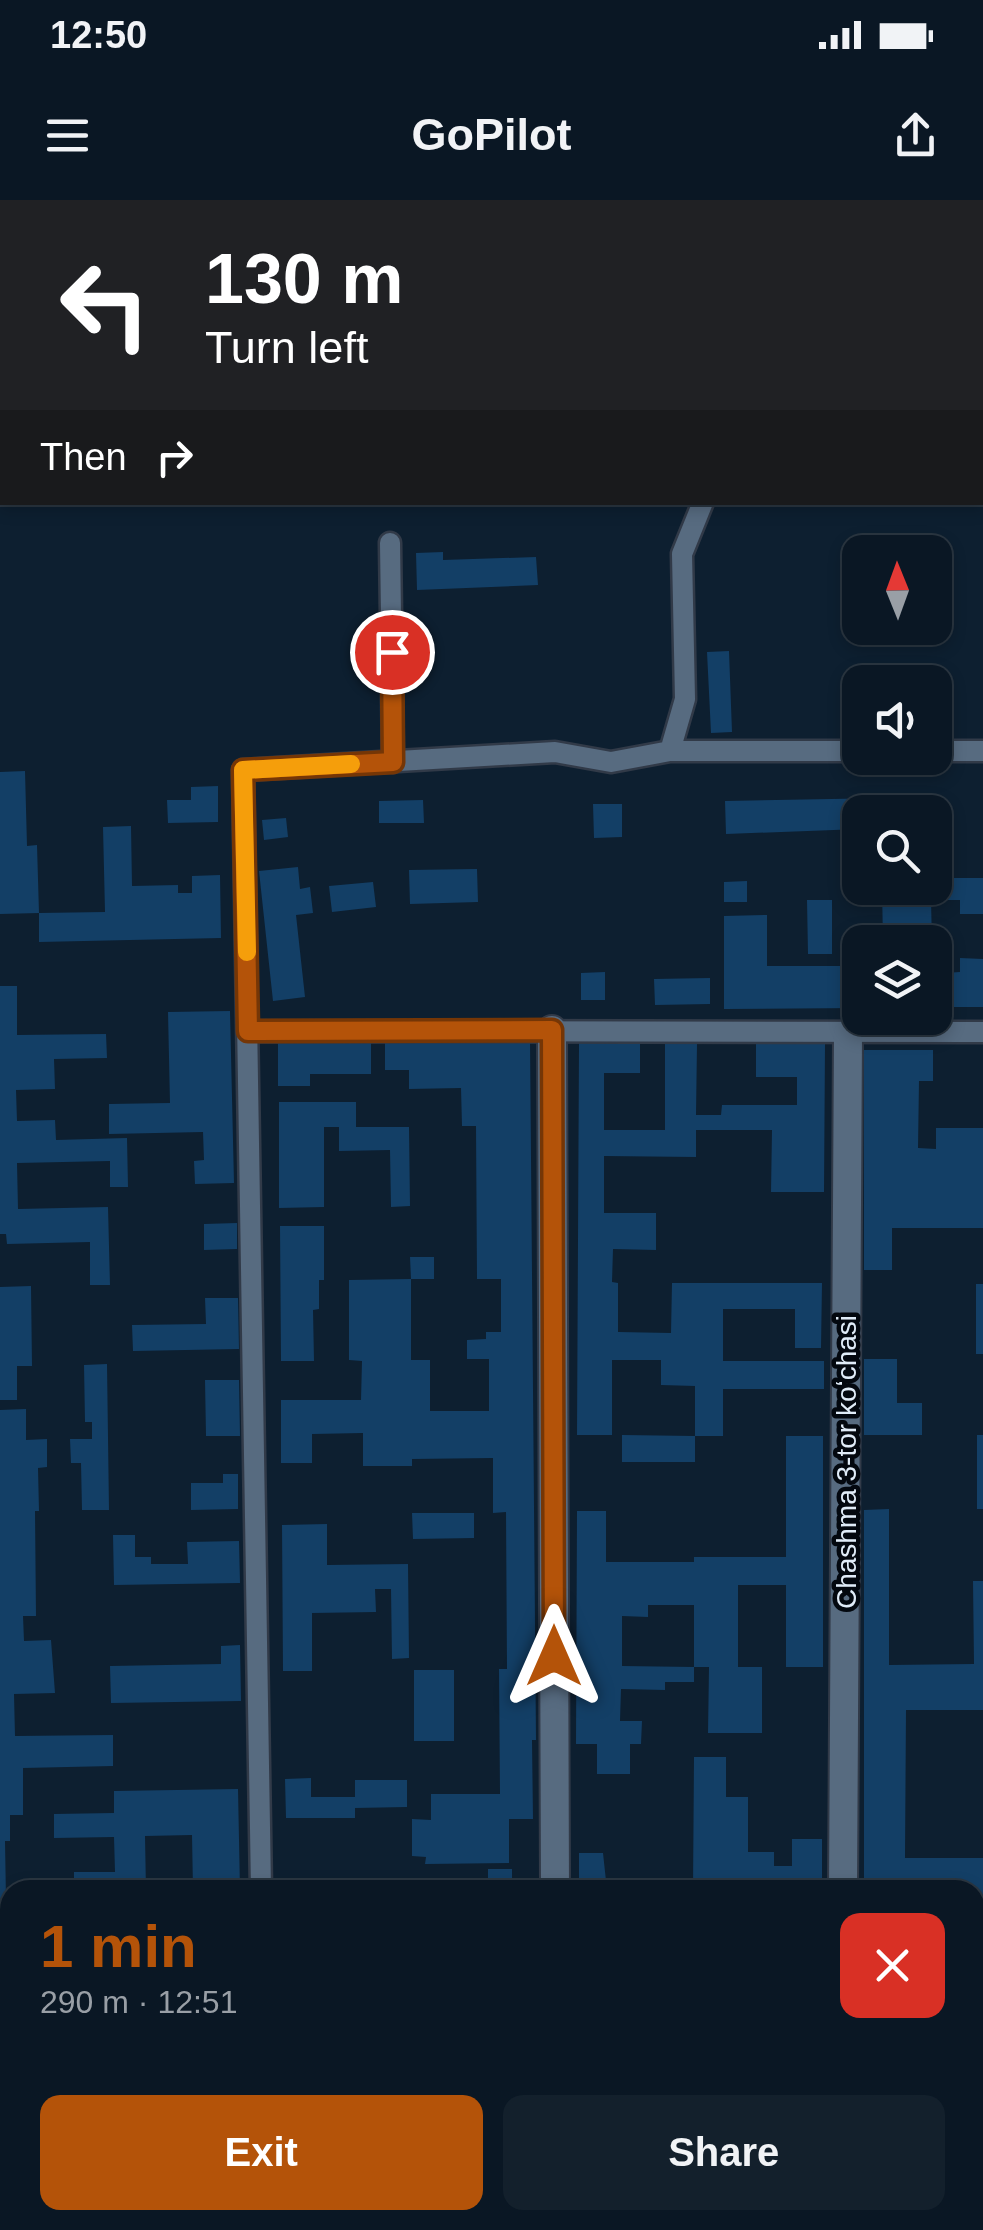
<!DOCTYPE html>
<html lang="en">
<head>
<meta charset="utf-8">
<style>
  body { margin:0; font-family:Arial,sans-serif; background:#13202c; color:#f1f3f6; height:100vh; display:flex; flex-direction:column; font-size:38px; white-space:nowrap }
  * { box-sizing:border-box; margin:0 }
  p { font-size:32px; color:#999fa6 }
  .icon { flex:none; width:55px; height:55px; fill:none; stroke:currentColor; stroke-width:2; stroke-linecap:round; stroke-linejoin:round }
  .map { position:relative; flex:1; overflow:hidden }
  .drawer { position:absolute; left:0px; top:1680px; width:985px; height:350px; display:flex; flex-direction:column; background:#0a1724; border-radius:30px 30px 0 0; box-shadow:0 5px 15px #0003,0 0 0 2px #2a3641 }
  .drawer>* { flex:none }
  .banner { position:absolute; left:0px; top:0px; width:985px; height:305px; box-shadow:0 5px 15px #0003,0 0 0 2px #2a3641; background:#202124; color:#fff; overflow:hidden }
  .needle { width:65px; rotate:359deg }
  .fabs { position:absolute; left:842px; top:335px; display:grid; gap:20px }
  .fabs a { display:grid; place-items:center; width:110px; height:110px; border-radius:20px; background:#0a1724; box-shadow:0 5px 15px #0003,0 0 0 2px #2a3641; font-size:50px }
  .pin { position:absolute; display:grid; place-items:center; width:85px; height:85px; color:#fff; margin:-42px; border:5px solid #fff; border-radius:50%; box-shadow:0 2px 10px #0007 }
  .me { position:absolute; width:110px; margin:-55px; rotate:0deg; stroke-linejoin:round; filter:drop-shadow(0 0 8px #0008) }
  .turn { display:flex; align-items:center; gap:35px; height:210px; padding:0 40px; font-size:45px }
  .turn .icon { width:130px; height:130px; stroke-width:2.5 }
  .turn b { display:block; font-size:70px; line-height:85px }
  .then { display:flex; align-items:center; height:95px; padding:0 40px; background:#0003; gap:20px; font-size:38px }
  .round { display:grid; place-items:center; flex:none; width:105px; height:105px; border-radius:20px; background:#13202c }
  .overview { display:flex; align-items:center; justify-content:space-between; height:170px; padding:0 40px }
  h1 { font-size:60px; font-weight:700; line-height:75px; color:#b45309 }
  .primary-button { display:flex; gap:20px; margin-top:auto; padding:20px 40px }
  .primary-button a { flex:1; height:115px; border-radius:20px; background:#b45309; color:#fff; font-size:40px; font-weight:700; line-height:115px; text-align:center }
  .primary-button a+a { background:#13202c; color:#f1f3f6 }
  .status { display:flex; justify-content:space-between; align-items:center; height:70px; padding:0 50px; background:#0a1724; direction:ltr }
  .status svg { height:28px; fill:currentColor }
  header { display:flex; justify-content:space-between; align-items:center; height:130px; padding:0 40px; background:#0a1724; font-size:45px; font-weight:700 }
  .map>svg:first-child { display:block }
  .built { fill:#11283e }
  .building { fill:#133f66; fill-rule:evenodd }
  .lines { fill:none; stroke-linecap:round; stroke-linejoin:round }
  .service-casing { stroke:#313a48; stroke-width:25 }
  .minor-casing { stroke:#313a48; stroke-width:32 }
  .service { stroke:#576b80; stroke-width:20 }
  .minor { stroke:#576b80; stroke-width:28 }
  .route-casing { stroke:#753606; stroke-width:25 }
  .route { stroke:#b45309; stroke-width:18 }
  .slow { stroke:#f59e0b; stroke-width:18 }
  .labels { text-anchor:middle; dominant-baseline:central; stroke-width:9; stroke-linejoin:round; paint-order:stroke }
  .street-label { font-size:28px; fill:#e0ecf8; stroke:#03080f }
</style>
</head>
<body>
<div class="status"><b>12:50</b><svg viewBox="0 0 49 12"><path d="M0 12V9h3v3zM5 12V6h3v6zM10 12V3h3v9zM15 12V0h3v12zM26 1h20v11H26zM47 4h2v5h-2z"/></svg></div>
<header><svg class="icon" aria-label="menu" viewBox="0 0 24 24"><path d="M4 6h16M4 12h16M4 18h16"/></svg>GoPilot<svg class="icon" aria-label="share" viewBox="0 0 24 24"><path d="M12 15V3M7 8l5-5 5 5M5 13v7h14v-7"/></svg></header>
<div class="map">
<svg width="983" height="2030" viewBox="0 0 983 2030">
  <rect width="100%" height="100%" fill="#0d1f30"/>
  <path class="built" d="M975 1783H983V2030H363V2020H975Z"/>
  <path class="building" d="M443 352V360L536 357 538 385 417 390 416 353Z
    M729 451 732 532 711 533 707 452Z
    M25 571 27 646 37 645 39 713 0 714V572Z
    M218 586V622L168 623 167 600H191V587Z
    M886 598V612H860V629L726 634 725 601Z
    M423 600 424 623H379V601Z
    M593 604H622V637L594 638Z
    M286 618 288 637 264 640 262 620Z
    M131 626 132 686 178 685V693H192V676L220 675 221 738 39 742V713L105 712 103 627Z
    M298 667 300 689 310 687 313 713 296 715 305 797 273 801 259 671Z
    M477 669 478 702 410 704 409 670Z
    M935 678H983V714H960V700H931L932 742H883L882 688H935Z
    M747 681V702H724V682Z
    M373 682 376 707 332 712 329 686Z
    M807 700H832V754H808Z
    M767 715V766H841V771H860V808L724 809V716Z
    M935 747H944V773L960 772V758L983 759V807H935Z
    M605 772V800H581V773Z
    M710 778V804L655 805 654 779Z
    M0 786H17V835L106 834 107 858 54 859 55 889 16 890 17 921 55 920 56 940 127 938 128 987H110V961L17 963 18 1009 108 1007 110 1085H90V1042L7 1044 6 1034H0Z
    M230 811 234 983 195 984 194 961 204 960 203 932 109 934V904L170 903 168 812Z
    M530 839 536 1540H532L533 1619H509V1663L425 1664 426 1657 412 1656V1619L431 1620V1594H500L499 1469H507L506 1312 493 1313V1258L412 1259V1266H363V1233L312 1234V1263H281V1200H361L362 1161 349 1160V1080L411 1079V1160H430V1211H489V1159H467V1140L486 1139V1132H501V1079H477L476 926H462L461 888 409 889V870H385V840Z
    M278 841H371V874H310V886H278Z
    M579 843 640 844V873H604V930H665V844H697L696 915H721L722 905H797V877H756V844H825L824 992H771L772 930H696V957L604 956V1013H656V1050L613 1049 612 1082 618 1083V1132L671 1133 672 1083H822L821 1148H795V1109H723V1161H824V1189H723V1236H695V1262H622V1235L695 1236V1186L661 1185V1160H612V1235H577Z
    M864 850H933V881H919L918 948 936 949V928H983V1028H892V1070H864Z
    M279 902H356V927H409L410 1006 391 1007 390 950 339 951V927H324V1007L279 1008Z
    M237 1023V1049L204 1050V1024Z
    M280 1026H324V1080H319V1109L313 1110 314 1161H281Z
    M410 1057H434V1079H411Z
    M976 1084H983V1154H976Z
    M31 1086 32 1166H17V1200H0V1087Z
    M205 1098H238L239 1149 133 1151 132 1125 206 1124Z
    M864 1159H897V1203H922V1235H864Z
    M107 1164 109 1310H82L81 1263H71L70 1239H92V1222H85L84 1165Z
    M205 1180H239L240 1236H206Z
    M26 1209V1240L47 1239V1267L38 1268 39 1311H35L36 1416H23L24 1441 51 1440 55 1493 14 1494 15 1536 113 1535V1566L23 1568V1615H10V1641H5L6 1699H0V1210Z
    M977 1235H983V1309H977Z
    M786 1236H823V1467H786V1385H738V1467H762V1533H708L709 1467H694V1482H665V1490L621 1489 620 1521H642L641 1544H630V1574H597V1544H576L577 1311H606V1362H694V1357H786ZM648 1405H694V1467L622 1466V1416L648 1417Z
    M223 1274H238V1309L191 1310V1283H223Z
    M889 1309V1465L974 1464 973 1381H983V1510H906L905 1658H983V1707H975V1690H864V1310Z
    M412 1313H474V1338L413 1339Z
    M327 1324V1365L408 1364 409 1458 392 1459 391 1389H375L376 1412 312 1413V1471H283L282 1325Z
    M113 1335H135V1357H151V1364H188L187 1342 239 1341 240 1383 114 1385Z
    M240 1445 241 1501 111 1503 110 1466 221 1464V1446Z
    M414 1470H454V1541H414Z
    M694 1557H726V1597H748V1652H774V1666H792V1639H822V1690H693Z
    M311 1578V1597H355V1580H407V1607L355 1608V1618H286L285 1579Z
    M238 1589 240 1690H193L192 1635 145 1636 146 1690H74V1672H115L114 1637 54 1638V1614L114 1613V1591Z
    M579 1653H603L607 1690H579Z
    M488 1669H512V1690H488Z
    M0 1768H6V1828H10V1923H0Z
    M0 2001H4V2030H0Z
    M50 2020H98V2030H50Z
    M271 2020H353L354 2030H271Z
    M767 2020H827L828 2030H767Z"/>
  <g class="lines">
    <g class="service-casing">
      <path id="service" d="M933 2V0
        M390 343 393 562
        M670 551H860
        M935 551H983
        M249 831 983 832
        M261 1690 243 570 555 552 611 562 670 551 685 499 682 354 703 302
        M247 2020V2030"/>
    </g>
    <g class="minor-casing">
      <path id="minor" d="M552 830 555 1690
        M843 1690 848 834
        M0 1739H10
        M975 1744H983"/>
    </g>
    <use href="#service" class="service"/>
    <use href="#minor" class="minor"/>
  </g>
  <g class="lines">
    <g class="route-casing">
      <path id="route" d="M392 452 393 562 243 570 248 831 552 830 554 1456"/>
    </g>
    <use href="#route" class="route"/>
    <path class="slow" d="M247 752 243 570 351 564"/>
  </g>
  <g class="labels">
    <g class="street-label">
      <text transform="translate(846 1262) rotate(-90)">Chashma 3-tor koʻchasi</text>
    </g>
  </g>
</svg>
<div class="fabs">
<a><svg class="needle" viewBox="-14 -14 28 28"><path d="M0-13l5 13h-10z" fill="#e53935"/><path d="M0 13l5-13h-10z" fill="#999fa6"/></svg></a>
<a><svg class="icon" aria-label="sound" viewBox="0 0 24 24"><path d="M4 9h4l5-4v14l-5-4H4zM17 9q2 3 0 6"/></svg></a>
<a><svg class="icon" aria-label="search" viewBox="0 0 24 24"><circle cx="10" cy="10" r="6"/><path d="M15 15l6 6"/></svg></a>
<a><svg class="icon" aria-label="layers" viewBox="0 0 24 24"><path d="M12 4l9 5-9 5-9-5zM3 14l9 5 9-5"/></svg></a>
</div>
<div class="pin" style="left:392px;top:452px;background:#d93025"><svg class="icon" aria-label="arrive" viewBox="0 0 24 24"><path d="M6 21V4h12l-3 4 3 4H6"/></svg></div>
<svg class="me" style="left:554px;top:1456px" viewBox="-20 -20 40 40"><path d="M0-17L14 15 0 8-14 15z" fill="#b45309" stroke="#fff" stroke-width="4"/></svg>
<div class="banner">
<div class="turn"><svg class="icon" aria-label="left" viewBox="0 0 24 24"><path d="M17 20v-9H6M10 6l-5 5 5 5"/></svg><div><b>130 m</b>Turn left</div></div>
<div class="then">Then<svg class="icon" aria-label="right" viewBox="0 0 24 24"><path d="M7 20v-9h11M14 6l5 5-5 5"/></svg></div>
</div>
<section class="drawer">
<div class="overview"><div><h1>1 min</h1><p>290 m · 12:51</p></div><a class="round" style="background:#d93025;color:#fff"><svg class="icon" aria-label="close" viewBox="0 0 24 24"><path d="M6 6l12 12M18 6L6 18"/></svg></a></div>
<div class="primary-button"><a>Exit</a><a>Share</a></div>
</section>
</div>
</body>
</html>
